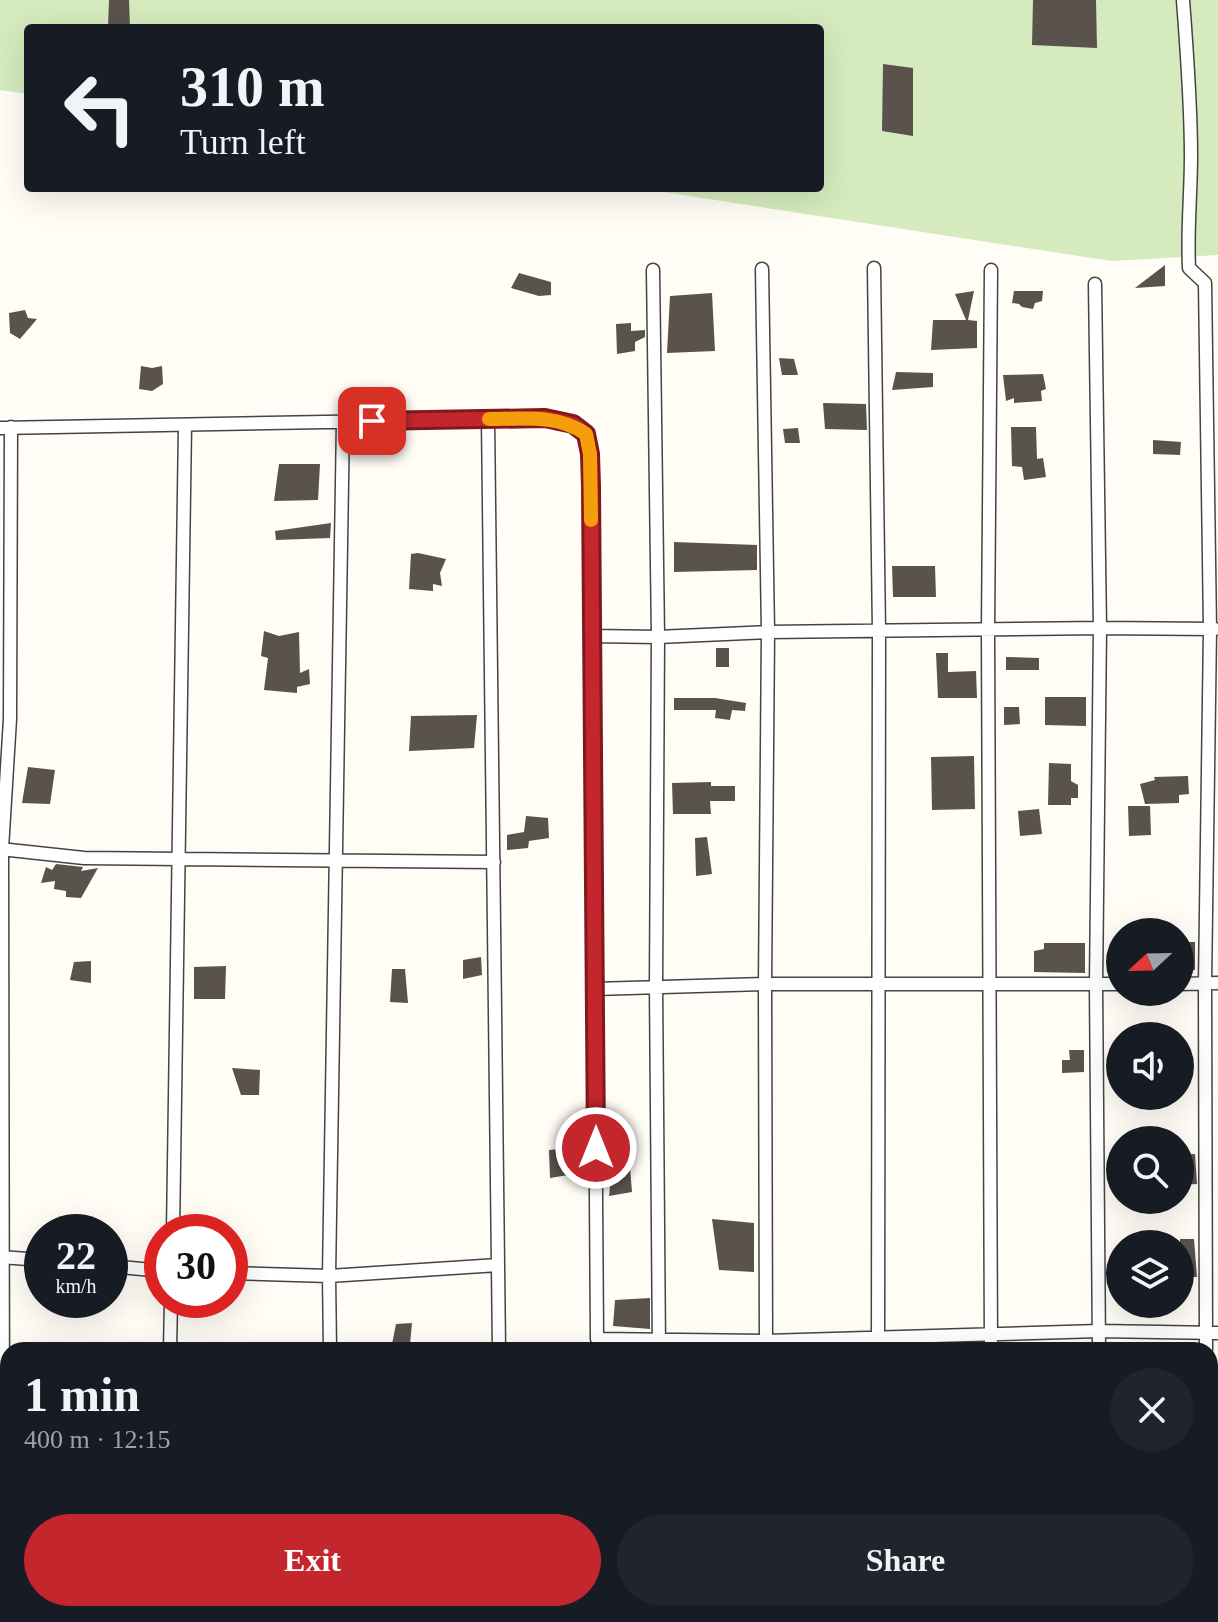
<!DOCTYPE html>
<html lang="en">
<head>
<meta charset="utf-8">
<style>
  body { margin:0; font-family:"Times New Roman",serif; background:#20242c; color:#f1f3f6; height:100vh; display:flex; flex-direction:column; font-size:30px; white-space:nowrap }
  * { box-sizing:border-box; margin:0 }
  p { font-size:26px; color:#9ea1a6 }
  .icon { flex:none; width:44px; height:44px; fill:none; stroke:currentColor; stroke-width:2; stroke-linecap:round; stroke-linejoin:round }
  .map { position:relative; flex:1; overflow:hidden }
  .sheet { position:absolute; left:0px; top:1342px; width:1218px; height:280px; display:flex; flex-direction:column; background:#171b24; border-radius:24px 24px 0 0; box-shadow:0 8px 32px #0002 }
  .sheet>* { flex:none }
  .hud { position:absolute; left:24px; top:24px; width:800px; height:168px; border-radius:8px; box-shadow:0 8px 32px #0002; background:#171b24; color:#f1f3f6; overflow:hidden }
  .needle { width:52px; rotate:248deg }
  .fabs { position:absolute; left:1106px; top:918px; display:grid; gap:16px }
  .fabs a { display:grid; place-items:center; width:88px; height:88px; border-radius:50%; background:#171b24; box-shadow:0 8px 32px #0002; font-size:40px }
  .speed { position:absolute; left:24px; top:1214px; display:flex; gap:16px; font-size:40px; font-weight:700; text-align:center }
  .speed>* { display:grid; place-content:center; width:104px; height:104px; border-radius:50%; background:#171b24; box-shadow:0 8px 32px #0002; line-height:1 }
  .speed small { font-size:20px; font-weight:400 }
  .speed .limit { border:12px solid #d22; background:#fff; color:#111 }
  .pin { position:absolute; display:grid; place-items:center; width:68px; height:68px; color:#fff; margin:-34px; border-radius:16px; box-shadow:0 4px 12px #0006 }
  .me { position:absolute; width:88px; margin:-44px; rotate:0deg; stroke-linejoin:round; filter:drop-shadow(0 0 6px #0008) }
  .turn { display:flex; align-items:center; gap:28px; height:168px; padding:0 24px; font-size:36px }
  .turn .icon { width:104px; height:104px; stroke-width:2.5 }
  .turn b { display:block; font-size:56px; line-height:68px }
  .round { display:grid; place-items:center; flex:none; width:84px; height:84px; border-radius:42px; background:#20242c }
  .head { display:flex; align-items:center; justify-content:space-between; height:136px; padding:0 24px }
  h1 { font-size:48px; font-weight:800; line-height:60px }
  .cta { display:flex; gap:16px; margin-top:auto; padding:16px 24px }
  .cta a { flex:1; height:92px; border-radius:48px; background:#c4262e; color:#fff; font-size:32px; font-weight:800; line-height:92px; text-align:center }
  .cta a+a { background:#20242c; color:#f1f3f6 }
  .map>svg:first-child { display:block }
  .green { fill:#d5ebbd }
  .building { fill:#5a524d }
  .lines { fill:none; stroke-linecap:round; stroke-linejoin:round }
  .minor-casing { stroke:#444; stroke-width:15 }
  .minor { stroke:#fff; stroke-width:12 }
  .route-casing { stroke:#7f191e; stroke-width:20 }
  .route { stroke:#c4262e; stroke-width:14 }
  .slow { stroke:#f59e0b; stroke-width:14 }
</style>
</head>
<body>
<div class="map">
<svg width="1218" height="1622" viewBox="0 0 1218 1622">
  <rect width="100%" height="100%" fill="#fffdf5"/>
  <path class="green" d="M0 0H1218V255L1111 261 638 188H820V28H28V94L0 90Z"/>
  <path class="building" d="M109 0H129L130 28H108Z
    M1033 0H1096L1097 48 1032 45Z
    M883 64 913 68V136L882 131Z
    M1165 265V286L1135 288Z
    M519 273 551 282V295L539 296 511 288Z
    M974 291 968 320 977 321V348L931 350 933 320H966L955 294Z
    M1014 291H1043L1042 301 1035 303 1033 309 1022 307 1019 304 1012 303Z
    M712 293 715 351 667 353 670 296Z
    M25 310 28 318 37 319 20 339 10 333 9 313Z
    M631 323V331L645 330V337L635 342V351L617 354 616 324Z
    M779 358 794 359 798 375H782Z
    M141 366 152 368 162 366 163 384 152 391 139 389Z
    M896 372 933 373V387L892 390Z
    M1043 374 1046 389 1041 391 1042 401 1014 403V398L1006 401 1003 375Z
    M823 403 866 404 867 430 825 429Z
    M1011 427H1036L1037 459 1043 458 1046 477 1024 480 1022 467 1012 466Z
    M798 428 800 443H785L783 429Z
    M1153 440 1181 442 1180 455 1153 454Z
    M279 464H320L318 500 274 501Z
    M331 523 330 538 276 540 275 531Z
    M674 542 757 545V570L674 572Z
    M418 553 446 559 440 573 442 586 433 584V591L409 589 411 554Z
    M892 566H935L936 597H893Z
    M264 631 279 636 299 632 300 673 309 669 310 684 297 687V693L264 690 268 658 261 656Z
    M716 648H729V667H716Z
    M936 653H948V672L976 671 977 698H938Z
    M1006 657 1039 658V670H1006Z
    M1045 697H1086V726L1045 725Z
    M674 698H715L746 703 745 711 732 710 730 720 715 718 716 710H674Z
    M1004 707H1019L1020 724 1004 725Z
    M477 715 474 748 409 751 411 716Z
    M974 756 975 809 932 810 931 757Z
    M1049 763 1071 764V781L1078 785V798H1071V805H1048Z
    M28 767 55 770 50 804 22 803Z
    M1188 776 1189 794 1179 795V803L1145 804 1140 784 1155 780 1154 777Z
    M711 782V786H735V801H710L711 814H673L672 783Z
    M1128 806H1150L1151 835 1129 836Z
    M1039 809 1042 834 1020 836 1018 811Z
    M526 816 548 818 549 838 529 841 528 848 507 850V835L524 832Z
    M707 837 712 874 696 876 695 838Z
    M56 864 83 867 81 871 98 868 81 898 66 897V891L54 889 55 881 41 883 46 867 52 870Z
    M1180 942H1195V970H1180Z
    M1044 943H1085V973L1034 972V951L1044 949Z
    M481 957 482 975 463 979V960Z
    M91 961V983L70 980 74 962Z
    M226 966 225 999H194V967Z
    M392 969H405L408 1003 390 1002Z
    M1069 1050H1084V1072L1062 1073V1060H1070Z
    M232 1068 260 1070 259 1095H241Z
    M574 1148V1174L550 1178 549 1150Z
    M1195 1154 1197 1184 1180 1185V1155Z
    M612 1167H630L632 1192 609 1196Z
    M712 1219 754 1223V1272L719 1270Z
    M1180 1239H1194L1197 1277H1180Z
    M650 1298V1329L613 1326 615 1300Z
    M412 1323 410 1344H392L396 1324Z"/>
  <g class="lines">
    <g class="minor-casing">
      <path id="minor" d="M1183 0C1187 52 1191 104 1191 156 1191 194 1187 230 1189 268L1205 283 1210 629 1205 983 1206 1350
        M874 268 879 632 878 1350
        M762 269 768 632 765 984 766 1350
        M653 270 658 637 656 986 659 1350
        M1095 284 1100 628 1096 985 1099 1350
        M488 419 499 1350
        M0 428 545 418 573 424 586 434 591 486 597 1339 766 1341 1099 1331 1218 1333
        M591 636 658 637 768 632 1100 628 1215 629
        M0 849 84 858 494 862
        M1180 984 1218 983
        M595 989 765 984H1120
        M173 1232 185 425
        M0 1257 42 1260
        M110 1266 162 1271
        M230 1273 329 1276 498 1265
        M170 1350 171 1300
        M330 1350 329 1276 343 422
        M991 1350 988 631 991 270
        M8 1454 3 1444 2 849 10 719 11 427
        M103 1614 108 1622
        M501 1614V1622
        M1099 1614V1622
        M1207 1614V1622
        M2 1622 3 1447
        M127 1622 136 1614
        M333 1622 334 1614
        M594 1622V1614
        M657 1622V1614
        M765 1622V1614
        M876 1622V1614
        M986 1622V1614"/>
    </g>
    <use href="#minor" class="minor"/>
  </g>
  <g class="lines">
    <g class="route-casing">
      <path id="route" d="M372 421 545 418 573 424 586 434 590 454 591 486 596 1148"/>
    </g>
    <use href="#route" class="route"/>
    <path class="slow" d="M489 419C523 419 558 414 586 434L590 454 591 520"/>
  </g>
</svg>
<div class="fabs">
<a><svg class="needle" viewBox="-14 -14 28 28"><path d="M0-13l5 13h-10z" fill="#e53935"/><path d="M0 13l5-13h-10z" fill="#9ea1a6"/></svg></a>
<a><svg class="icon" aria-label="sound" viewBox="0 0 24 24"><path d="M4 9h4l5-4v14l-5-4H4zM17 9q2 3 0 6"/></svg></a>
<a><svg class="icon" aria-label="search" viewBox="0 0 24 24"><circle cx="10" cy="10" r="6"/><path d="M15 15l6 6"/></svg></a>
<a><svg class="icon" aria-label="layers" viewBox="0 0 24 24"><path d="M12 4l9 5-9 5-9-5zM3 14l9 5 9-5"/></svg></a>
</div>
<div class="speed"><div>22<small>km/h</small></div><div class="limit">30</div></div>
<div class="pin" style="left:372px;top:421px;background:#d93025"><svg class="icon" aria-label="arrive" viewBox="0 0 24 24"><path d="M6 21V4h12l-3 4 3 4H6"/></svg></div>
<svg class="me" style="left:596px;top:1148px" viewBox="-20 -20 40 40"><circle r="17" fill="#c4262e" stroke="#fff" stroke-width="3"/><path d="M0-11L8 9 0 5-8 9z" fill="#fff"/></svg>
<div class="hud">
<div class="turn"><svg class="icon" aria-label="left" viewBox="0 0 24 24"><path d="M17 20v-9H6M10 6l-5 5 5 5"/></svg><div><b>310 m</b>Turn left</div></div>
</div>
<section class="sheet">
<div class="head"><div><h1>1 min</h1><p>400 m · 12:15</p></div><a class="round"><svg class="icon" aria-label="close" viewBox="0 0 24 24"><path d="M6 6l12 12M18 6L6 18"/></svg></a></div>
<div class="cta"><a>Exit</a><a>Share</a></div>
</section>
</div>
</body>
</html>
